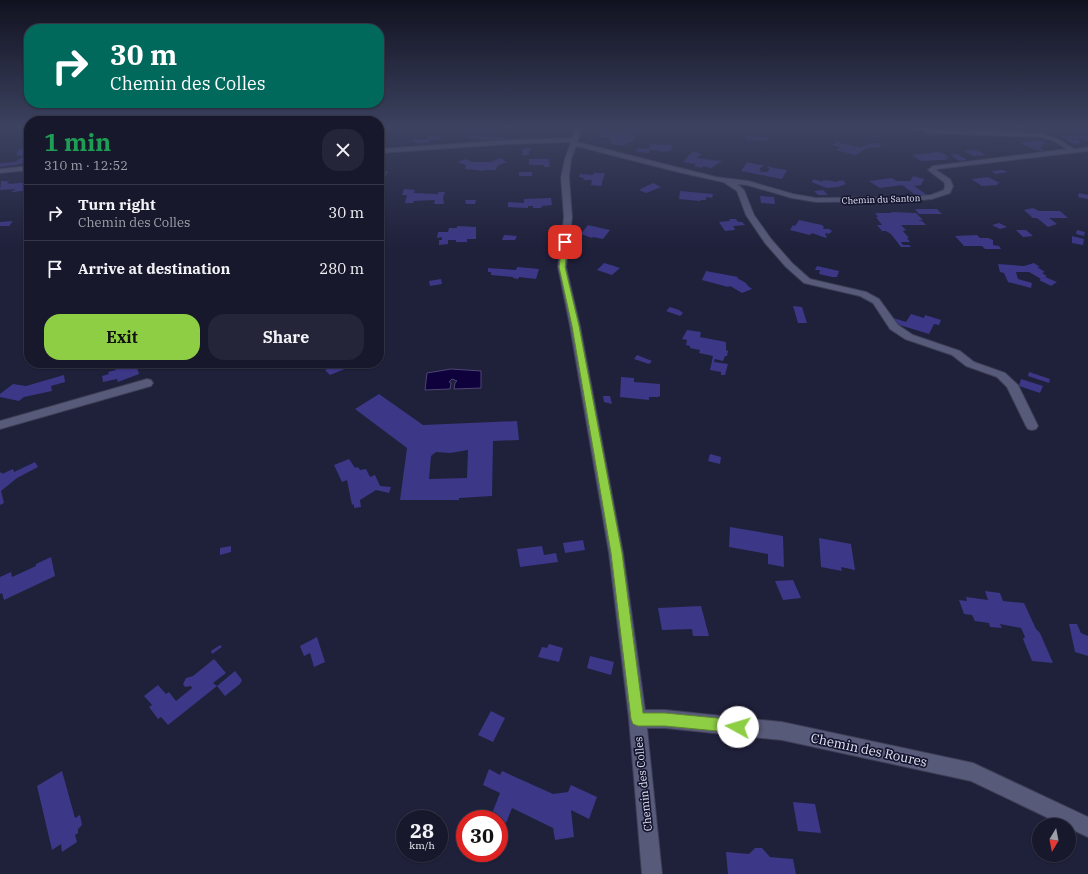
<!DOCTYPE html>
<html lang="en">
<head>
<meta charset="utf-8">
<style>
  body { margin:0; font-family:"IBM Plex Serif",serif; background:#242538; color:#f1f3f6; height:100vh; display:flex; flex-direction:column; font-size:15px; white-space:nowrap }
  * { box-sizing:border-box; margin:0 }
  p { font-size:13px; color:#9ea0a9 }
  .icon { flex:none; width:22px; height:22px; fill:none; stroke:currentColor; stroke-width:2; stroke-linecap:round; stroke-linejoin:round }
  .map { position:relative; flex:1; overflow:hidden }
  .drawer { position:absolute; left:24px; top:116px; width:360px; height:252px; display:flex; flex-direction:column; background:#17182c; border-radius:16px; box-shadow:0 1px 3px #0004,0 0 0 1px #363748 }
  .drawer>* { flex:none }
  .hud { position:absolute; left:24px; top:24px; width:360px; height:84px; border-radius:16px; box-shadow:0 1px 3px #0004,0 0 0 1px #363748; background:#00695c; color:#fff; overflow:hidden }
  .needle { width:26px; rotate:190deg }
  .tools { position:absolute; left:1032px; top:818px; display:grid; gap:8px }
  .tools a { display:grid; place-items:center; width:44px; height:44px; border-radius:50%; background:#17182c; box-shadow:0 1px 3px #0004,0 0 0 1px #363748; font-size:20px }
  .speed { position:absolute; left:396px; top:810px; display:flex; gap:8px; font-size:20px; font-weight:700; text-align:center }
  .speed>* { display:grid; place-content:center; width:52px; height:52px; border-radius:50%; background:#17182c; box-shadow:0 1px 3px #0004,0 0 0 1px #363748; line-height:1 }
  .speed small { font-size:10px; font-weight:400 }
  .speed .limit { border:6px solid #d22; background:#fff; color:#111 }
  .pin { position:absolute; display:grid; place-items:center; width:34px; height:34px; color:#fff; margin:-17px; border-radius:8px; box-shadow:0 2px 6px #0006 }
  .me { position:absolute; width:44px; margin:-22px; rotate:276deg; stroke-linejoin:round; filter:drop-shadow(0 0 3px #0008) }
  .turn { display:flex; align-items:center; gap:14px; height:84px; padding:0 20px; font-size:18px }
  .turn .icon { width:52px; height:52px; stroke-width:2.5 }
  .turn b { display:block; font-size:28px; line-height:34px }
  .round { display:grid; place-items:center; flex:none; width:42px; height:42px; border-radius:16px; background:#242538 }
  .headline { display:flex; align-items:center; justify-content:space-between; height:68px; padding:0 20px }
  h1 { font-size:24px; font-weight:700; line-height:30px; color:#1e9e55 }
  .cta { display:flex; gap:8px; margin-top:auto; padding:8px 20px }
  .cta a { flex:1; height:46px; border-radius:16px; background:#8dce44; color:#111; font-size:16px; font-weight:700; line-height:46px; text-align:center }
  .cta a+a { background:#242538; color:#f1f3f6 }
  ul { padding:0; list-style:none }
  li { display:flex; align-items:center; gap:12px; height:56px; padding:0 20px; border-top:1px solid #363748 }
  li div { flex:1 }
  li b { display:block; font-size:15px }
  li em { font-style:normal }
  .map>svg:first-child { display:block }
  .water { fill:#0e013c; stroke:#4e4574 }
  .building { fill:#3c3787; fill-rule:evenodd }
  .lines { fill:none; stroke-linecap:round; stroke-linejoin:round }
  .minor-casing { stroke:#3d3d54; stroke-width:2 }
  .minor { fill:#585a79; fill-rule:evenodd }
  .route { fill:#8dce44; stroke:#5c862c }
  .labels { text-anchor:middle; dominant-baseline:central; stroke-width:3.5; stroke-linejoin:round; paint-order:stroke }
  .far-street-label { font-size:9px; fill:#e2e4f6; stroke:#161630 }
  .street-label { font-size:11px; fill:#e2e4f6; stroke:#161630 }
  .near-street-label { font-size:13px; fill:#e2e4f6; stroke:#161630 }
</style>
</head>
<body>
<div class="map">
<svg width="1088" height="874" viewBox="0 0 1088 874">
  <rect width="100%" height="100%" fill="#1f203a"/>
  <path class="water" d="M451 369 481 371V388L454 389 455 383 457 381 452 379 449 382 451 383 450 389 425 390 427 373Z"/>
  <path class="building" d="M961 127H985L988 128 966 129Z
    M601 128 623 133 636 136 632 139H635L623 146 608 143 613 140 597 136 602 133 598 132 601 130 598 129Z
    M468 135H492V137H503V140L467 139Z
    M1072 135H1088V141L1077 139 1082 143 1075 144 1071 143 1062 136H1073Z
    M428 136H441L440 140H430L429 143H414L415 141H412L413 139H427Z
    M745 136 767 137 768 141 746 140Z
    M546 137 547 139 520 141 519 138Z
    M1041 140 1047 143 1041 145 1044 147H1039L1044 150 1038 151 1020 143Z
    M836 142 860 147 868 145 867 144 878 143 882 147 868 148 855 155 836 150 840 147 832 145Z
    M650 144 672 145 671 151 662 152 649 149Z
    M28 147 29 154 22 156 16 155 19 149Z
    M637 148 650 149 649 153 636 152Z
    M522 149 529 148 532 151H529V155H522Z
    M969 150 979 151 986 155 974 156 964 151Z
    M693 151 702 154 696 158 722 161 711 168 703 166 702 168 694 166 696 164 683 162Z
    M937 152 943 153 949 158H945L947 160H939L921 161 912 155Z
    M957 154 967 160 960 161 950 155Z
    M29 157V160H24L22 164 0 167V163L15 162 21 158Z
    M500 158 507 162 497 166 496 170H484V171L465 169 466 165 457 162 465 159 473 162H491Z
    M529 159H549L550 167H544V165H529Z
    M747 162 759 165H765L773 168 787 170 782 179 741 171ZM765 165 769 168 768 172H760L761 170H759L761 167Z
    M1003 170 1008 172 996 174 991 171Z
    M388 171 385 177 379 178V172Z
    M519 172H532V176H519Z
    M594 173H605L601 186 591 185 592 180H583L584 178 579 177 580 174 593 175Z
    M913 176 924 179 921 185 914 186 927 195 917 196 902 185 880 188 869 181 892 178 896 181H910Z
    M988 177 1000 183 996 184 998 185 982 186 971 179Z
    M814 179 823 182V180L833 181 834 182 843 180 846 184 838 187 827 188 811 182Z
    M1 181H9L7 182 9 184 29 182V190L13 192H11L16 189 0 190Z
    M653 183 661 187 646 193 639 190Z
    M404 189 415 190 414 193H416L438 194V192H445L443 198 444 204H434L435 200 414 201 413 203H405L407 195H402Z
    M823 190 828 195H818L814 191Z
    M680 191 713 194 712 198 706 197V200H701L700 201 679 199Z
    M1079 193 1088 195V199L1078 197Z
    M760 196 774 197 775 204 761 203Z
    M551 198 552 205 542 206 541 208H533V206H528V208L508 207V202L524 203V199Z
    M465 200H476L475 204H466Z
    M1033 208 1039 211H1060L1068 218H1049L1057 224 1048 227 1037 218H1033L1024 210Z
    M915 209H937L942 214H919Z
    M891 212 916 213 923 220H918L922 221 926 225H901L906 230 903 231 909 238H907L910 242H901L903 245H909L911 247H901L891 234 886 231H882L877 225H882L876 217H878L875 213H892Z
    M729 219H736L738 222H742L745 225 733 226 735 229 734 230 725 231 719 222 730 221Z
    M799 220 822 225 824 227 823 229H829L832 231 829 234 826 233 825 235 827 236 826 238 812 233 810 235 790 230 793 225 795 226Z
    M13 221 9 226H0V222Z
    M999 223 1007 227 1000 229 992 225Z
    M588 225 601 228 610 230 603 239 593 237 592 238 581 234Z
    M457 226 476 227V239H467V242H456V240H448V244L439 245V240H442V237L437 238 438 232H448L449 228H457Z
    M1016 230H1026L1033 236 1023 237Z
    M1077 230 1085 232 1084 236 1076 234Z
    M504 235 517 236 515 240H502Z
    M977 235 980 238H988L993 240V245L999 246 1001 249H985L982 246H964L955 236Z
    M1072 236 1084 239 1083 245 1072 243Z
    M604 263 611 265 620 268 612 275 597 270Z
    M1034 263 1040 267H1037L1045 272 1042 273 1047 276 1045 277 1057 282 1051 286 1039 280 1041 279 1029 272H1016L1018 279 1032 283 1031 288 1008 282 1004 273 1000 272 998 264 1024 266Z
    M817 266 839 271 837 277H832L819 274 820 270H815Z
    M517 267 539 269 536 279 519 277 518 279 513 278V277L491 275V272H488V268L516 270Z
    M706 271 738 277 737 278 746 283 747 285 752 289 742 293 730 286 728 287 702 280Z
    M441 279 442 284 430 286 429 281Z
    M793 306 802 307 807 323H798Z
    M670 307 679 310 683 313 680 316 666 311Z
    M911 314 924 318 925 315 941 320 939 325 934 324 929 334 893 323 887 316 906 322Z
    M687 330 701 332 700 337 726 342V350L728 351 727 356H725L723 361 715 359 714 362 728 364 725 375H721V372L710 370 713 356 699 353 700 350 690 348V346L686 345 687 340 682 339Z
    M637 355 652 361 649 364 634 359Z
    M340 363H342L347 368 330 375 325 370Z
    M136 364 139 374 118 382 117 379 103 382 102 376 109 374 108 372 116 370 115 369Z
    M1029 372 1050 379 1049 383 1028 376Z
    M64 375 65 382 51 386 52 391 24 397 19 401 0 397V394L13 384 26 386Z
    M621 377 634 378V382L660 384V396L658 397H649V400L620 397Z
    M1021 379 1043 386 1040 393 1019 386Z
    M379 394 423 425 517 421 519 440 493 441 492 496 459 498V500H400L407 448 355 409ZM468 450 467 478 429 479 431 456 436 452 450 453Z
    M603 396H610L612 404 604 402Z
    M710 454 721 457 720 464 708 461Z
    M349 459 355 468 358 467 360 470 366 469 370 477 375 475 380 486 391 487 389 493 376 490 360 500 361 507 354 508V504L352 505 347 480 342 482 334 465Z
    M35 462 38 467 17 478 1 491 4 503 0 505V473L2 472V474L13 469 14 472Z
    M730 527 783 536 784 567 768 564V554L729 547Z
    M819 538 851 544 855 570 841 567 842 571 821 567Z
    M583 540 585 550 565 553 563 543Z
    M231 546V552L220 555V548Z
    M542 546 544 555 556 553 558 562 520 567 517 549Z
    M51 557 55 576 4 600 2 593 0 594V577L11 572 12 577 36 566V564Z
    M793 580 801 598 783 600 775 581Z
    M985 591 1000 593 1003 601 1024 603 1036 629 1040 633 1053 663 1032 661 1023 639 1025 637 1021 628 1000 624 1002 628 990 627 989 623 975 621 972 615 964 614 959 600 967 601 966 597 988 600Z
    M701 606 709 636H693L692 629 662 630 658 608Z
    M1069 624H1077L1081 633 1088 636V656L1075 652Z
    M317 637 325 662 314 667 310 653 304 656 300 646Z
    M549 644 563 648 559 662 538 657 542 647 547 648Z
    M220 645 222 647 212 654 211 651Z
    M590 656 614 662 611 675 587 668Z
    M214 659 226 673 213 683 217 686 168 725 161 717 158 719 149 707 152 705 144 696 158 685 166 694 169 692 176 701 192 688 191 686 185 687 183 684 186 678 193 676Z
    M235 671 242 680 240 684 225 696 217 686Z
    M491 711 505 718 493 742 478 735Z
    M489 769 500 775 502 771 553 794 568 792 571 785 597 797 589 819 571 810 574 837 555 840 553 828 512 808 506 823 491 816 500 793 483 785Z
    M62 771 75 818 80 815 82 825 78 829V833L75 835 77 842 62 852 61 844 52 850 37 786Z
    M793 802 815 804 821 833 798 831Z
    M755 848H762L770 857 793 859 796 874H728L726 852 749 854Z"/>
  <g class="lines">
    <g class="minor-casing">
      <path id="minor" d="M576 127H582L577 142 716 177 748 181 793 194 816 198 912 197 931 195 944 190 945 186 944 182 928 170 933 166 1067 149 1054 141 1040 137 928 133 914 128 913 127H921L929 129 1041 133 1058 139 1074 149 1088 147V151L937 169 936 170 950 179 953 186 950 193 932 199 912 201 816 202 792 198 747 185 737 184 744 190 754 215 771 239 792 263 810 279 866 292 879 299 898 325 913 335 960 351 974 362 1005 373 1018 385 1038 426 1036 429 1032 430 1028 429 1026 426 1007 387 997 377 966 366 952 355 905 339 890 329 873 303 860 296 804 283 786 267 765 243 746 215 737 191 731 187 723 182 678 172 576 146 571 159 569 177 572 217 566 267 580 326 623 553 645 710H665L782 722 973 763 1088 817V837L1069 828V825H1063L971 781 782 740 665 728H647L662 874H642L629 719 609 553 570 326 558 267 564 217 561 177 565 159 571 142 511 144 379 153V149L511 140 572 138Z
        M29 166V170L0 173V169Z
        M147 379 151 380 153 383 151 386 0 429V421Z"/>
    </g>
    <use href="#minor" class="minor"/>
  </g>
  <linearGradient id="sky" x2="0" y2="1"><stop stop-color="#111220"/><stop offset="0.51" stop-color="#3c4260"/><stop offset="1" stop-color="#3c4260" stop-opacity="0"/></linearGradient>
  <rect width="1088" height="249" fill="url(#sky)"/>
  <path class="route" d="M563 240 568 242 565 267 579 326 622 553 643 713H665L738 720 743 722 745 727 743 731 738 733 665 726H638L633 724 631 719 611 553 572 326 559 267Z"/>
  <g class="labels">
    <g class="far-street-label">
      <text transform="translate(881 199) rotate(-2)">Chemin du Santon</text>
    </g>
    <g class="street-label">
      <text transform="translate(643 784) rotate(-96)">Chemin des Colles</text>
    </g>
    <g class="near-street-label">
      <text transform="translate(869 750) rotate(12)">Chemin des Roures</text>
    </g>
  </g>
</svg>
<div class="tools">
<a><svg class="needle" viewBox="-14 -14 28 28"><path d="M0-13l5 13h-10z" fill="#e53935"/><path d="M0 13l5-13h-10z" fill="#9ea0a9"/></svg></a>
</div>
<div class="speed"><div>28<small>km/h</small></div><div class="limit">30</div></div>
<div class="pin" style="left:565px;top:242px;background:#d93025"><svg class="icon" aria-label="arrive" viewBox="0 0 24 24"><path d="M6 21V4h12l-3 4 3 4H6"/></svg></div>
<svg class="me" style="left:738px;top:727px" viewBox="-20 -20 40 40"><circle r="19" fill="#fff"/><path d="M0-13L10 11 0 6-10 11z" fill="#8dce44"/></svg>
<div class="hud">
<div class="turn"><svg class="icon" aria-label="right" viewBox="0 0 24 24"><path d="M7 20v-9h11M14 6l5 5-5 5"/></svg><div><b>30 m</b>Chemin des Colles</div></div>
</div>
<section class="drawer">
<div class="headline"><div><h1>1 min</h1><p>310 m · 12:52</p></div><a class="round"><svg class="icon" aria-label="close" viewBox="0 0 24 24"><path d="M6 6l12 12M18 6L6 18"/></svg></a></div>
<ul>
<li><svg class="icon" aria-label="right" viewBox="0 0 24 24"><path d="M7 20v-9h11M14 6l5 5-5 5"/></svg><div><b>Turn right</b><p>Chemin des Colles</p></div><em>30 m</em></li>
<li><svg class="icon" aria-label="arrive" viewBox="0 0 24 24"><path d="M6 21V4h12l-3 4 3 4H6"/></svg><div><b>Arrive at destination</b></div><em>280 m</em></li>
</ul>
<div class="cta"><a>Exit</a><a>Share</a></div>
</section>
</div>
</body>
</html>
